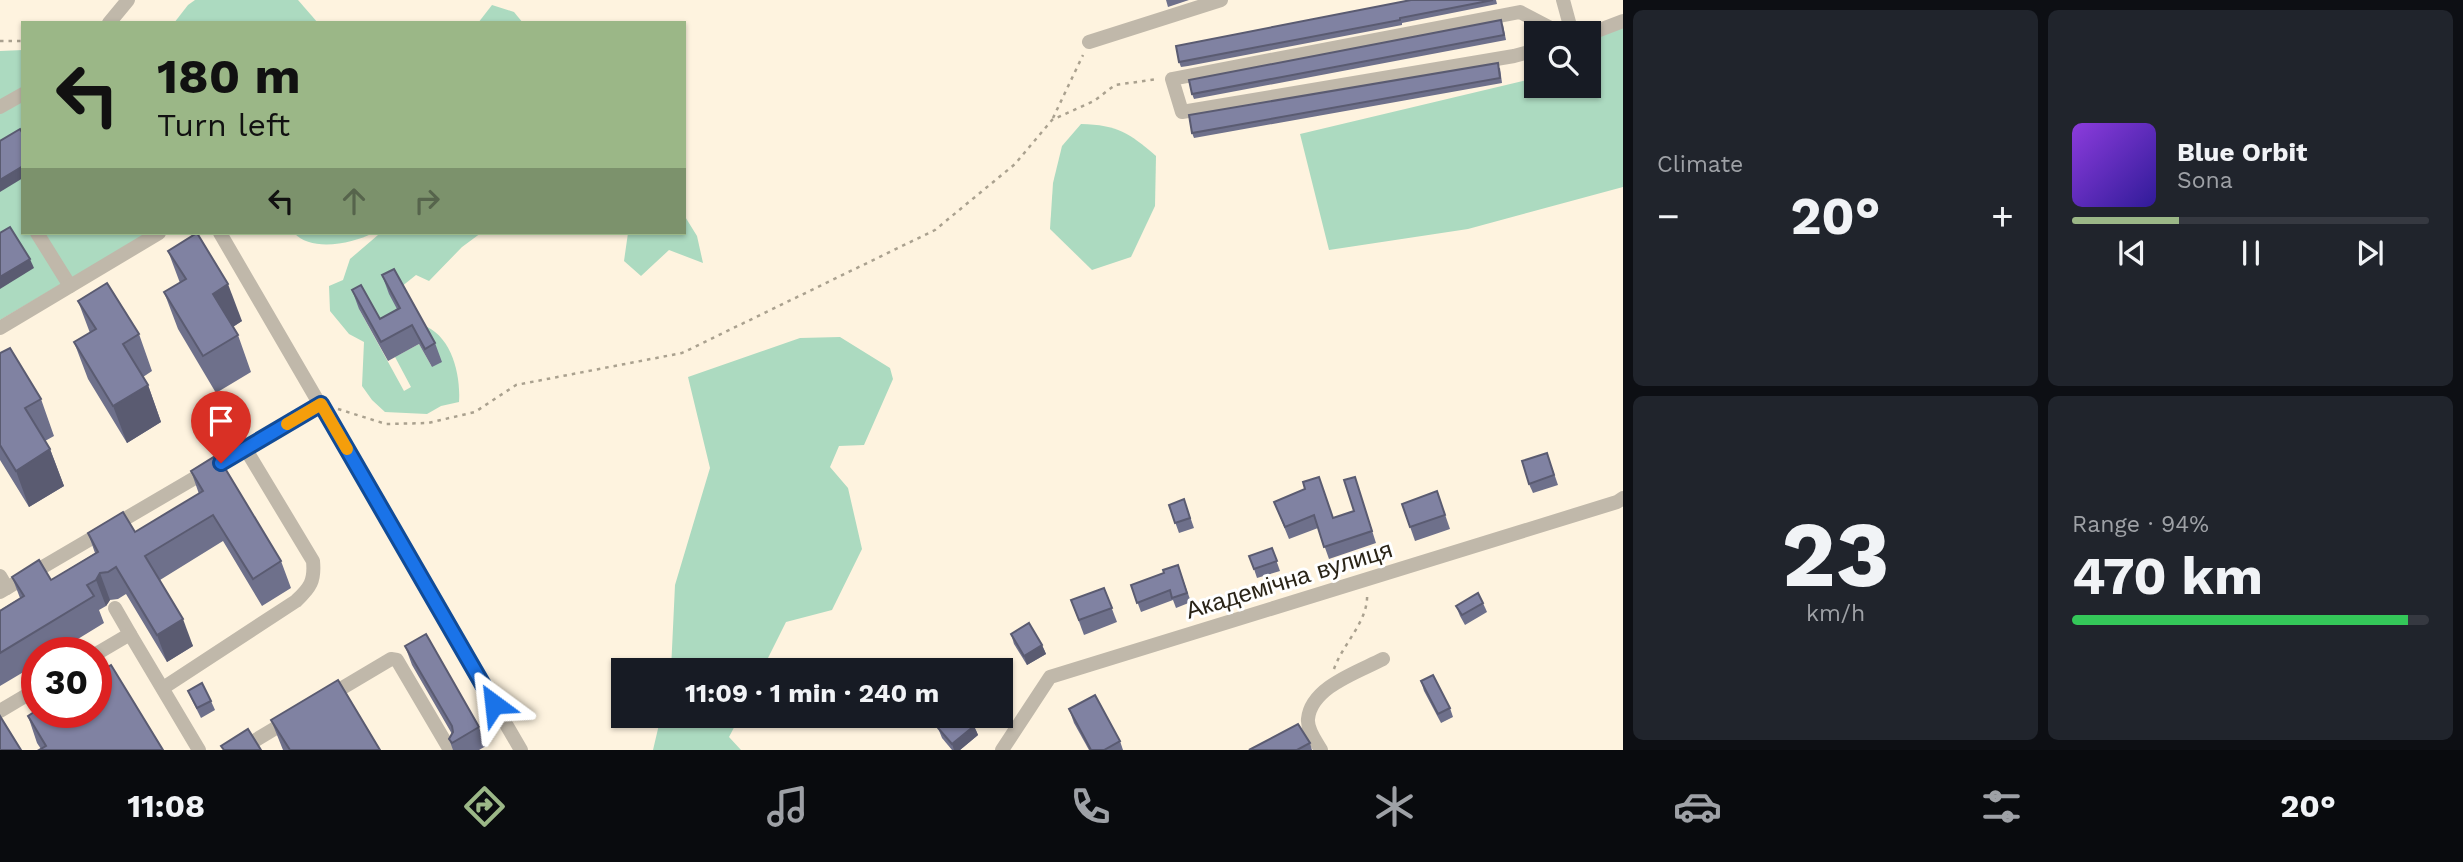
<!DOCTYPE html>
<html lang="en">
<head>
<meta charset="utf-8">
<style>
  body { margin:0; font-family:"Work Sans",sans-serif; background:#20242c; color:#f1f3f6; height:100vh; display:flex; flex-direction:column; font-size:26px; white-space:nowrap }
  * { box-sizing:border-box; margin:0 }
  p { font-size:23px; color:#9ea1a6 }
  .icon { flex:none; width:38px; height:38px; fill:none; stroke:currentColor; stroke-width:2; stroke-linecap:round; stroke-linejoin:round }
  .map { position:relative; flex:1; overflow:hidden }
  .drawer { display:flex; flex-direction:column; gap:10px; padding:10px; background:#0d0f14; width:840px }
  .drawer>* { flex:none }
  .guide { position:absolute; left:21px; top:21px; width:665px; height:214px; border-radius:0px; box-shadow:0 2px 5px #0004; background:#9bb787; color:#111; overflow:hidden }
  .buttons { position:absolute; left:1524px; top:21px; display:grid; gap:14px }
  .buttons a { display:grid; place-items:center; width:77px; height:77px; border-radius:0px; background:#171b24; box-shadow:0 2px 5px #0004; font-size:35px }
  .speed { position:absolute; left:21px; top:637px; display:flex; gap:14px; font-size:35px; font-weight:700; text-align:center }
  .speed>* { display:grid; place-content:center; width:91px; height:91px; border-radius:50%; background:#171b24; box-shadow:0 2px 5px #0004; line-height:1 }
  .speed .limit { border:10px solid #d22; background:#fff; color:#111 }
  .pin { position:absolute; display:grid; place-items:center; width:60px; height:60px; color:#fff; margin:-72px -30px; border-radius:50% 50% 50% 0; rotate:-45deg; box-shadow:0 0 7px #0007 }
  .pin .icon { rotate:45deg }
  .me { position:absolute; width:77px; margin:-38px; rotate:330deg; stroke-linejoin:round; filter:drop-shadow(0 0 5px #0008) }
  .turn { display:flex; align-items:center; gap:24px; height:147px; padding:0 21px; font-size:32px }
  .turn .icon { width:91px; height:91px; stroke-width:2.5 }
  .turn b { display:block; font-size:49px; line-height:60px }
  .lanes { display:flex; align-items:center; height:66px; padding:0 21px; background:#0003; justify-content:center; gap:35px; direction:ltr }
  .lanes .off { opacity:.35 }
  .big { font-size:52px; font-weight:700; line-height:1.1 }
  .drawer .tile { flex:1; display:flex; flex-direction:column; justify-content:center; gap:10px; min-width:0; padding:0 24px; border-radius:10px; background:#20242c }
  .drawer .dial { align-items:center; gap:0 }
  .dial b { font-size:91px; line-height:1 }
  .song { display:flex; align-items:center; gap:21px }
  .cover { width:84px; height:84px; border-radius:10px; background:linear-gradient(135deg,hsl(270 70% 55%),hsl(250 70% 35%)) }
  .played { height:7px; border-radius:4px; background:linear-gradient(90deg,#9bb787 30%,#363941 30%) }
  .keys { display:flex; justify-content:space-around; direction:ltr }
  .heat { display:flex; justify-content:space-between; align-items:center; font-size:38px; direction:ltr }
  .charge { height:10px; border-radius:5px; background:linear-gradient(90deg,#34c759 94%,#363941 0) }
  .drawer .tiles { flex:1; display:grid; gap:10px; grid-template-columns:repeat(2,1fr) }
  .trip { position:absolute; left:611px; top:658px; width:402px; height:70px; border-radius:0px; background:#171b24; box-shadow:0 2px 5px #0004; font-weight:700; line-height:70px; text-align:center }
  .dock { display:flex; height:112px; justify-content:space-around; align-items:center; background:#090b0e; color:#9ea1a6 }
  .dock .icon { width:49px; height:49px }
  .dock .active { color:#9bb787 }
  .dock b { font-size:32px; color:#f1f3f6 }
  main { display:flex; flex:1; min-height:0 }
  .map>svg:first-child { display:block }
</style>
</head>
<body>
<main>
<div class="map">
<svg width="1623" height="750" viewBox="0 0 1623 750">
  <rect width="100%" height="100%" fill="#fef3df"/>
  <g fill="#acdac0">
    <path d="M195,0H298L318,23H174L188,5Z"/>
    <path d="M492,5L514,12L523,23H478Z"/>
    <path d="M1623,21V187L1468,229L1329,250L1300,134L1536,78V86H1589V34Z"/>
    <path d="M23,50V94L0,107V51Z"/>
    <path d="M23,99V233H148L0,320V112Z"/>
    <path d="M1081,124C1118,125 1129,133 1156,156L1155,206L1131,257L1092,270L1050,229L1053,183L1062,146Z"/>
    <path d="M684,215L697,236L703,263L669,250L641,276L624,261L628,233H684Z"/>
    <path d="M294,233H373C352,244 311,252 294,233Z"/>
    <path d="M391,233H481L462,247L429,281L416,275L401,287L407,327L387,338L359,309L404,391L411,387L395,357L419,344L432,367L422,325C451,334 461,374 459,402L441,406L427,414L385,412L372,400L362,386L364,342L349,334L330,311L329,286L343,280L350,259L378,235Z"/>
    <path d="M840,337L890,368L893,379L864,445L839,446L830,467L848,488L862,549L832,610L786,622L762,670H671L675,585L710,468L688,377L800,338Z"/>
    <path d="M661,716H740L729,737L741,750H653Z"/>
  </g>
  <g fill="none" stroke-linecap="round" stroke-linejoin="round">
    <g stroke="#aaa18f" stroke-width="2.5" stroke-dasharray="3.5 5" stroke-linecap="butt">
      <path d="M0,41H23"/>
      <path d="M1053,118L1083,55"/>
      <path d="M338,409L386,424L428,423L475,412L516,385L682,353L935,230L1015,164L1052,120L1094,101L1115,85L1158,79"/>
      <path d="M1334,669C1343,643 1369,621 1367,593"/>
    </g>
    <g stroke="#c0b8aa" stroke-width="14">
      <path d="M1563,0L1572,33"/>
      <path d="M109,23L128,0"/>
      <path d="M1589,34L1623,21"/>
      <path d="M1089,42L1221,0"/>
      <path d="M1536,50L1514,56L1182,112L1172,79L1520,12L1560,33"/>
      <path d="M0,107L23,94"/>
      <path d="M37,233L70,286"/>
      <path d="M220,233L521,750"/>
      <path d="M0,328L159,233"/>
      <path d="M0,576L7,588"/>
      <path d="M0,592L321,404"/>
      <path d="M115,608L130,634"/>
      <path d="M96,654L130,634L199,750"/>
      <path d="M163,688L296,601C310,588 315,581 313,561L245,448"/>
      <path d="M327,697L391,659L397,660L450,750"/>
      <path d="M0,711L37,689"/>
      <path d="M239,750L289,720"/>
      <path d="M1002,750L1050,677L1617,502L1623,498"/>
      <path d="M1321,750C1316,741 1307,730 1308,719C1311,687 1358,672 1383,659"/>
    </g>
  </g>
  <g fill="#6e708b">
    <path d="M1166,0H1189L1168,7Z"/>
    <path d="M1411,0H1496L1497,4L1402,23V25L1188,66L1181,67L1179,62Z"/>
    <path d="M1503,25L1506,40L1194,99L1192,94Z"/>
    <path d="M1500,68L1502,83L1194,138L1192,133Z"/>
    <path d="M168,251L242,321L233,327L238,335L251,372L216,393L178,329L164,292L180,283Z"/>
    <path d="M382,275L435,343L442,362L432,367L419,344L388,361L359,309L352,290L380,319L397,309L389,294Z"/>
    <path d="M78,301L139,334L152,371L143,377L148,385L161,422L127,443L88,379L74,342L90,333Z"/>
    <path d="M0,353L41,399L54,436L45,441L50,449L64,486L29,507L0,460Z"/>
    <path d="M1547,453L1558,485L1533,493L1529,484Z"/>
    <path d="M191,471L281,561L291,588L262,606L223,541L160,580L193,646L167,662L126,594L118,599L110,600L106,606L99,610L104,623L55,653H37V664L0,686V610L20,598L12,577L51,580L95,553L88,533L135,532L199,494Z"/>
    <path d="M1355,477L1376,543L1329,559L1318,528L1289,539L1274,502L1333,518L1354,511Z"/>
    <path d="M1437,491L1450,529L1415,541L1402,504Z"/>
    <path d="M1184,499L1194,528L1179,533L1169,505Z"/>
    <path d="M1272,548L1280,571L1257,578L1254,569Z"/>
    <path d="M1178,565L1191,602L1176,608L1173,600L1141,612L1131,585L1164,573Z"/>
    <path d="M1104,588L1117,622L1084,635L1071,600Z"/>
    <path d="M1483,603L1487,612L1465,625L1460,616L1456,606Z"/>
    <path d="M1011,634L1042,645L1046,654L1027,665L1014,644Z"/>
    <path d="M405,646L479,727L486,746L479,750H453L449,739L452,734L412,665Z"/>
    <path d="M1421,681L1450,708L1453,717L1441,723L1424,691Z"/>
    <path d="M188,691L211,701L215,710L201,718L192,700Z"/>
    <path d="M1069,709L1120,741L1123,750H1089L1074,723Z"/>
    <path d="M28,716L163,750L41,749L37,743Z"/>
    <path d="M271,720L380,750H283Z"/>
    <path d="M974,726L978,735L960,750H952L942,738L938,728Z"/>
    <path d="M1310,743L1312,750H1249Z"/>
  </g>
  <g fill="#5a5b71">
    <path d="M23,166V178L0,192V180Z"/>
    <path d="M30,259L34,268L0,289V277Z"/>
    <path d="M228,284L242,321L226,331L213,294Z"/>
    <path d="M148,385L161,422L127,443L113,406Z"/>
    <path d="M50,449L64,486L29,507L16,471Z"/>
    <path d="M100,573L110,600L106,606L96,580Z"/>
    <path d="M183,619L193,646L167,662L157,635Z"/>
    <path d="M1042,645L1046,654L1027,665L1024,656Z"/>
    <path d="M974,726L978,735L960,750H954L952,744Z"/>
  </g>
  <g fill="#8082a2" stroke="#5a5b71" stroke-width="2">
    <path d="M1411,0H1493L1400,18V20L1179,62L1176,46Z"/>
    <path d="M1501,20L1504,35L1192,94L1189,80Z"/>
    <path d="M1498,63L1500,78L1192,133L1189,115Z"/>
    <path d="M20,129L23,134V166L0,180V141Z"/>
    <path d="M10,227L30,259L0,277V233Z"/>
    <path d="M197,233L228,284L213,294L238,335L203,356L164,292L186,279L168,251Z"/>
    <path d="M394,269L435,343L425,349L412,325L381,342L352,290L361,285L380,319L400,308L382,275Z"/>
    <path d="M107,283L139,334L123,344L148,385L113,406L74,342L96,329L78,301Z"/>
    <path d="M10,348L41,399L25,408L50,449L16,471L0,445V353Z"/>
    <path d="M1547,453L1554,475L1529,484L1522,461Z"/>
    <path d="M217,455L281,561L253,579L213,515L145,556L183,619L157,635L116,567L108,572L100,573L96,580L87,585L94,596L0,653V611L24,596L12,577L39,560L51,580L98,552L88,533L123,512L135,532L203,491L191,471Z"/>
    <path d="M1319,477L1333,518L1354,511L1344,480L1355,477L1372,531L1324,547L1314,515L1285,527L1274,502L1305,489L1303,482Z"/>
    <path d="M1437,491L1445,515L1410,527L1402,504Z"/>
    <path d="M1184,499L1190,518L1175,523L1169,505Z"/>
    <path d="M1272,548L1277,561L1254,569L1249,556Z"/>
    <path d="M1178,565L1187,593L1172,598L1170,590L1137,603L1131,585L1164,573L1163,570Z"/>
    <path d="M1104,588L1112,608L1079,620L1071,600Z"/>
    <path d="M1478,593L1483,603L1462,615L1456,606Z"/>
    <path d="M1029,623L1042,645L1024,656L1011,634Z"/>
    <path d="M426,634L479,727L452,743L449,739L453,732L452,726L405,646Z"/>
    <path d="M111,665L163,750H39L46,746L28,716L37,710V712H96V674Z"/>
    <path d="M1433,675L1450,708L1438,714L1421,681Z"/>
    <path d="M338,680L380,750H290L271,720Z"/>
    <path d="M202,683L211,701L197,708L188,691Z"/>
    <path d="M1095,695L1120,741L1104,750H1091L1069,709Z"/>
    <path d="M0,716L21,750H0Z"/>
    <path d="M953,716H966L974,726L952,744L938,728Z"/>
    <path d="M1298,724L1310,743L1297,750H1249Z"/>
    <path d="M248,729L261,750H224L221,746Z"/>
  </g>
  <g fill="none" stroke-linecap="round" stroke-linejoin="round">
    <defs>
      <path id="route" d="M221,463L321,404L494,704"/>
    </defs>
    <use href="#route" stroke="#114b97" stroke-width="18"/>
    <use href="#route" stroke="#1a73e8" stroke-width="12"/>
    <path stroke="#f59e0b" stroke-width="12" d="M287,424L321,404L347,449"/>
  </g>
  <g text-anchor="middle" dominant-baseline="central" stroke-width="6" stroke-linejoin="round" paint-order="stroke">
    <g font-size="24" fill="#2a2417" stroke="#fff">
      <text transform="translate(1289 580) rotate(-17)">Академічна вулиця</text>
    </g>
  </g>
</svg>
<div class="buttons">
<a><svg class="icon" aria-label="search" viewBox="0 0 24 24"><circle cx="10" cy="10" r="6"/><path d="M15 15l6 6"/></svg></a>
</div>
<div class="speed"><div class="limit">30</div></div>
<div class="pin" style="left:221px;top:463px;background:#d93025"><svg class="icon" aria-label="arrive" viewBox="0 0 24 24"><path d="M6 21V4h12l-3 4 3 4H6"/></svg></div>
<svg class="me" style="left:494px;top:704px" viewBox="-20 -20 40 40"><path d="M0-17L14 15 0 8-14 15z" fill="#1a73e8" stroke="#fff" stroke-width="4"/></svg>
<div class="trip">11:09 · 1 min · 240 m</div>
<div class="guide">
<div class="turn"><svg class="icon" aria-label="left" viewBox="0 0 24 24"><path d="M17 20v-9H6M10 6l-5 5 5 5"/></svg><div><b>180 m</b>Turn left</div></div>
<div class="lanes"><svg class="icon" aria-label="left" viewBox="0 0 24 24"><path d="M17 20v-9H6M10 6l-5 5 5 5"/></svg><svg class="icon off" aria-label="ahead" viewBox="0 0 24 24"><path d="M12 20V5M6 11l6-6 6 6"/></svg><svg class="icon off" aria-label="right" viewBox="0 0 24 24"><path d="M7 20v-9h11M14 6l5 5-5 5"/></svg></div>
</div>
</div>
<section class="drawer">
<div class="tiles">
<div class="tile"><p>Climate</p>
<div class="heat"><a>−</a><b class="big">20°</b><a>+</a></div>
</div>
<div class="tile">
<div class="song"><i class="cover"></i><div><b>Blue Orbit</b><p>Sona</p></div></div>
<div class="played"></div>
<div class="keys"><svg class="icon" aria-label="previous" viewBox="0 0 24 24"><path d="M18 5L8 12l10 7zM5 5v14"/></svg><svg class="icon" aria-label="pause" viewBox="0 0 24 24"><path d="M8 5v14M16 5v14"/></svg><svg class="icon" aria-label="next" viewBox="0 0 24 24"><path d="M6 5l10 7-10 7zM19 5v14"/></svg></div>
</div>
<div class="tile dial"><b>23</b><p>km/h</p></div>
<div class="tile"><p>Range · 94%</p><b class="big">470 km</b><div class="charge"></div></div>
</div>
</section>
</main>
<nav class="dock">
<b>11:08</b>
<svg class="icon active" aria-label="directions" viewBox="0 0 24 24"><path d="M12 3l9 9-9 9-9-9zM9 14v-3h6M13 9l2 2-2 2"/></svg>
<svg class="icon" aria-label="music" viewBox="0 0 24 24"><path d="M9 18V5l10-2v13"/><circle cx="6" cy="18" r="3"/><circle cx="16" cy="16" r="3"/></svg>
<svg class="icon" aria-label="phone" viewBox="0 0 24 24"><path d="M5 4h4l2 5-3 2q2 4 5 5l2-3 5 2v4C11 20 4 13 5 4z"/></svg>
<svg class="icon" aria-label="climate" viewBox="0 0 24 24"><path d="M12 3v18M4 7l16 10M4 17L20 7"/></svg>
<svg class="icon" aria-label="car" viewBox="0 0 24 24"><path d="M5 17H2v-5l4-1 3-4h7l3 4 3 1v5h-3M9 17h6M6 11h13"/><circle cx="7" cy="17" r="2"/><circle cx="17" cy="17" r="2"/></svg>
<svg class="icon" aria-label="filters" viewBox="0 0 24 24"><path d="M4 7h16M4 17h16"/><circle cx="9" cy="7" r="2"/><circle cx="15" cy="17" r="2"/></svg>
<b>20°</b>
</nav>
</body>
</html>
